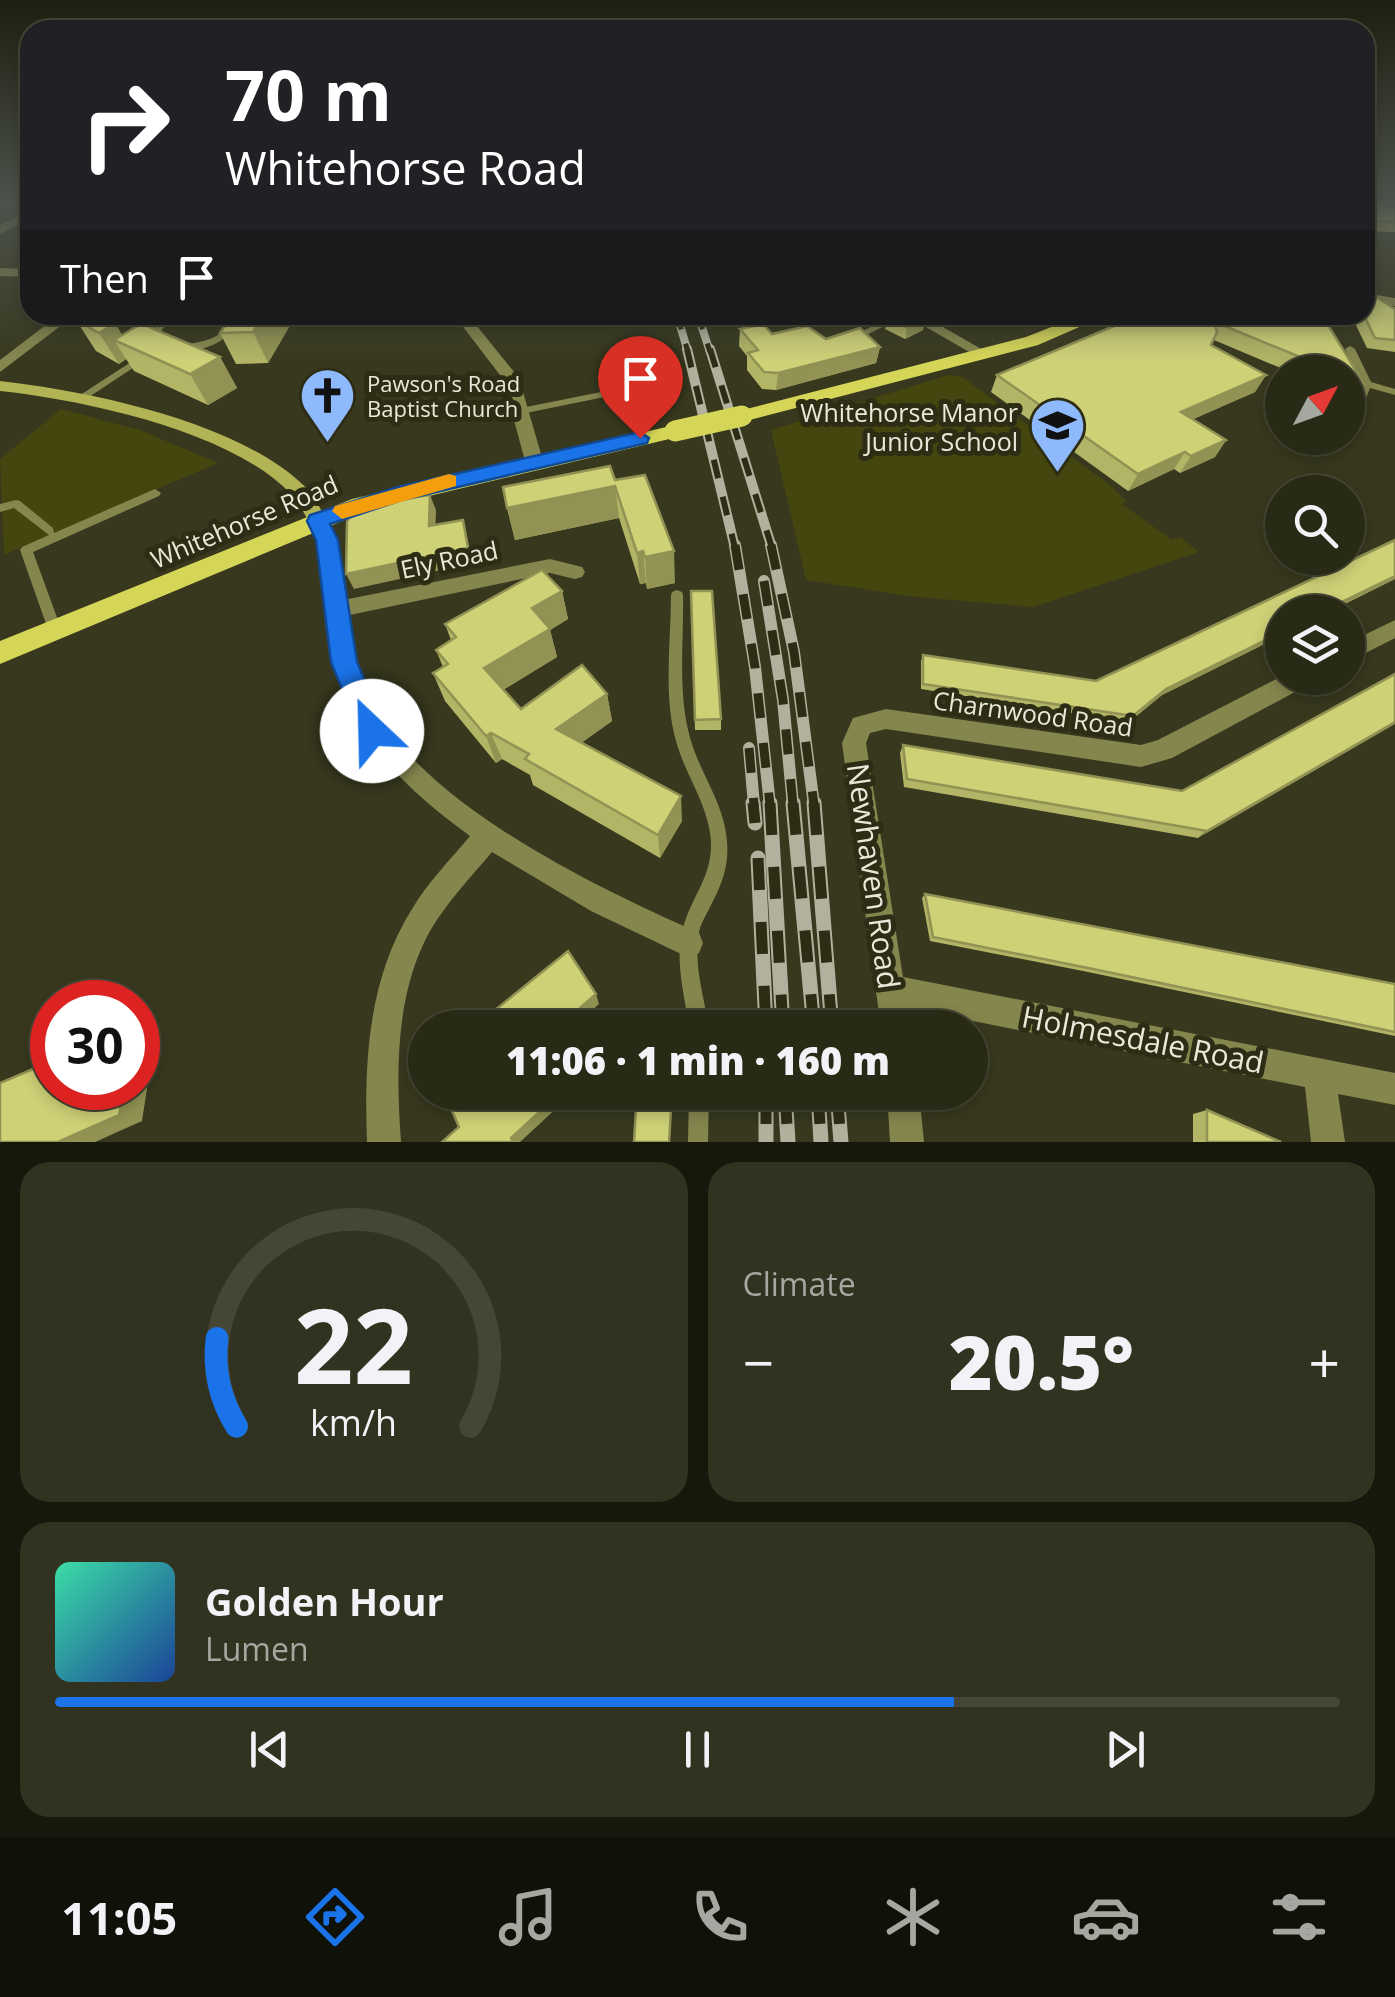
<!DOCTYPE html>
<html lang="en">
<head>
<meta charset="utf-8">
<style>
  body { margin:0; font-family:"Open Sans",sans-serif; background:#31321f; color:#f1f3f6; height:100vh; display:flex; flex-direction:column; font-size:38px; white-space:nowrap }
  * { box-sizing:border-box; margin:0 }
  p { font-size:32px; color:#a5a7a1 }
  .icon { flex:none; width:55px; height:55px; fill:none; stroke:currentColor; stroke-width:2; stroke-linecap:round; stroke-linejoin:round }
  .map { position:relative; height:1142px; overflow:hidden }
  .drawer { display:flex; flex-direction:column; gap:20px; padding:20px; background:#17170c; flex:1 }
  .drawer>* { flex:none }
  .banner { position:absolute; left:20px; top:20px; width:1355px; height:305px; border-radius:30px; box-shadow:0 5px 15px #0003,0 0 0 2px #454635; background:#202124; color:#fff; overflow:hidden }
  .needle { width:65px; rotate:49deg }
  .controls { position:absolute; left:1265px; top:355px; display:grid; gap:20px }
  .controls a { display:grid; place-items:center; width:100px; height:100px; border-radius:50%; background:#292a16; box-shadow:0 5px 15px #0003,0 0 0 2px #454635; font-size:50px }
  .speed { position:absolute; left:30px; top:980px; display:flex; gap:20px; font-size:50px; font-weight:700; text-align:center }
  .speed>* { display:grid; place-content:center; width:130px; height:130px; border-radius:50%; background:#292a16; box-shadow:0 5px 15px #0003,0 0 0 2px #454635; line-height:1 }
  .speed .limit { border:15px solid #d22; background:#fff; color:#111 }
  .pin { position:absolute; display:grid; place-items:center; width:85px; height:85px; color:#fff; margin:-102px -42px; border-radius:50% 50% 50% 0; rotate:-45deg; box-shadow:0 0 10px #0007 }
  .pin .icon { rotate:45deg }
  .me { position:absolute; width:110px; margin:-55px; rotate:336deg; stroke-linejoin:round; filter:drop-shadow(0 0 8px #0008) }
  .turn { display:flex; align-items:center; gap:35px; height:210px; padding:0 40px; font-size:45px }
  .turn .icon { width:130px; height:130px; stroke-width:2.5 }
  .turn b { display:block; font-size:70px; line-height:85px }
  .then { display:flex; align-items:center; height:95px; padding:0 40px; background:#0003; gap:20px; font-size:38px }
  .big { font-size:75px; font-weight:800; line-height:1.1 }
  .drawer .card { flex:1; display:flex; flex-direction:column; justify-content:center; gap:15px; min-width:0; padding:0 35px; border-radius:30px; background:#31321f }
  .drawer .dial { align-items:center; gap:0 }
  .dial svg { height:260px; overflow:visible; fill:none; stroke:#454635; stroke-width:7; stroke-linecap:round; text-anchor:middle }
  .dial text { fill:#f1f3f6; stroke:none }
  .song { display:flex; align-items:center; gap:30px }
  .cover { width:120px; height:120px; border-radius:15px; background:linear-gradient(135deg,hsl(160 70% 55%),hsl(220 70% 35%)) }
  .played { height:10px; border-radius:5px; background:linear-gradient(90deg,#1a73e8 70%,#454635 70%) }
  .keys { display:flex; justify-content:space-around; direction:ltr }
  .heat { display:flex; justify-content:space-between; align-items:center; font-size:55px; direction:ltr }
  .drawer .tiles { flex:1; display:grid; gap:20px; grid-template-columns:1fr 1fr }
  .card:last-child { grid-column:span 2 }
  .trip { position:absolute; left:408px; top:1010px; width:580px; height:100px; border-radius:50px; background:#292a16; box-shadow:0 5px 15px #0003,0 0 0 2px #454635; font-weight:800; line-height:100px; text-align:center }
  .dock { display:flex; height:160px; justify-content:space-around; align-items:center; background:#101109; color:#a5a7a1 }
  .dock .icon { width:70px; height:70px }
  .dock .current { color:#1a73e8 }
  .dock b { font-size:45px; color:#f1f3f6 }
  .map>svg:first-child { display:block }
</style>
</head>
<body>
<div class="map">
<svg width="1395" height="1142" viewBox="0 0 1395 1142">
  <rect width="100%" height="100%" fill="#37381e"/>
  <g fill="#45450f">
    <path d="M948,375L962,377L1109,484L1126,501L1122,504L1172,540L1180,537L1199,552L1033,607L907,596L806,580L771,430Z"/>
    <path d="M61,409L140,430L218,463L4,555L0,459Z"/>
  </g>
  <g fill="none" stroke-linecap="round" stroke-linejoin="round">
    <g fill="#85864e" fill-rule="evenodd">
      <path d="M164,315H172L153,343H147L145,341Z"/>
      <path d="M239,315H248C231,338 204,357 175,347C183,344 191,344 199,342C217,339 228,329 239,315Z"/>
      <path d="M896,315H907L854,341L846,339Z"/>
      <path d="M1350,346L1355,349L1371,382L1395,389V395L1370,388L1353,432L1348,435V420L1362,384L1345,349Z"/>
      <path d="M142,355L145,356V360L86,399H78L77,397Z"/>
      <path d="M626,387L631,390L629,392L521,414L516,411L521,408Z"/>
      <path d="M155,489L161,493L159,496L33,552L62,631L60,635H50L20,550L22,547L49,535L14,508L0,512V504L16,500L20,501L53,528L54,533Z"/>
      <path d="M677,590L682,592L683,595C684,642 677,695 691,741C701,775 725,805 727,842C729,863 723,882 713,901C709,910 703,919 700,928C692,961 704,996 709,1028H689C685,996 674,960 683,928C691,897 712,878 711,842C709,805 685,775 676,741C663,695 671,642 671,595L672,592Z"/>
      <path d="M689,1092H709L708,1142H688Z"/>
    </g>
    <g fill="#85864e" fill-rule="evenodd">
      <path d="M30,210V218L0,234V225Z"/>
      <path d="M0,268L30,269V277L0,276Z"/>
      <path d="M1365,293L1395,298V306L1365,301Z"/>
      <path d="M59,315H75L0,372V360Z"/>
      <path d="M454,315H468L519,378L543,461L540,465L534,467L525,461L503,379Z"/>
      <path d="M905,315H922L990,354L983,358L978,357Z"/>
      <path d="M318,514L325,516L336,541L343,600L550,559L582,567L585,572L582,577L575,579L550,573L345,616C352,653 361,692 383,723C448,816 598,888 699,933L703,943L699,953L689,957L679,953L591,911L492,852C471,877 447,902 430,931C395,994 396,1072 401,1142H367C364,1062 368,979 412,909C428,882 450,860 470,836C388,776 341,724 325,619C320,586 324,551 309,521Z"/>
      <path d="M1395,620V638L1348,662V643Z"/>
      <path d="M1282,676L1311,678L1308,685L1172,758L1141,767L886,729L870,733L866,743L903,977L1395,1073V1105L1338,1094L1345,1142H1311L1305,1087L908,1008L911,1028H881L842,743L853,718L886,709L1141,745L1158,740Z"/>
      <path d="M887,1092H919L924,1142H890Z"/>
    </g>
    <path fill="#b2b355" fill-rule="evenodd" d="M0,381C89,391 234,421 301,483C313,493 320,508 327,521L318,528L311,526C305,515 299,502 290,493C230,431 84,400 0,391Z"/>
    <g fill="#d5d558" fill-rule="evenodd">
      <path d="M1082,315H1107L1038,345L742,422L732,416L735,412L1026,337Z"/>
      <path d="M675,425L682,426V436L366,511L0,664V641L352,499Z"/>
    </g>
    <defs>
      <g id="rail-far3">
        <path d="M677,315L688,352"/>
        <path d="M698,315L710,352"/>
      </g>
      <g id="rail-far2">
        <path d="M687,349L735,548"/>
        <path d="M710,349L772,548"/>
      </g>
      <g id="rail-far1">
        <path d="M735,545L755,667L770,805"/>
        <path d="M771,545L794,652L814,805"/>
        <path d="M764,581L783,700L793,805"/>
        <path d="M749,748L754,805"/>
      </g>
      <g id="rail">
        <path d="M753,803L755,823"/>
        <path d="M770,803L783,1028"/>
        <path d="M793,803L814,1028"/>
        <path d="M814,803L832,1028"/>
        <path d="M758,858L766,1028"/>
        <path d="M766,1092V1142"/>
        <path d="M785,1092L788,1142"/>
        <path d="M818,1092L821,1142"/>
        <path d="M837,1092L841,1142"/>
      </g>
    </defs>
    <use href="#rail-far3" stroke="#b1b19e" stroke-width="8"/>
    <use href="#rail-far2" stroke="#b1b19e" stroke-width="10"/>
    <use href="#rail-far1" stroke="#b1b19e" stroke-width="12"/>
    <use href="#rail" stroke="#b1b19e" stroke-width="15"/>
    <use href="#rail-far3" stroke="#2d2d15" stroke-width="5" stroke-dasharray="15" stroke-linecap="butt"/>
    <use href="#rail-far2" stroke="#2d2d15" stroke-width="6" stroke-dasharray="19" stroke-linecap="butt"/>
    <use href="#rail-far1" stroke="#2d2d15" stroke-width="9" stroke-dasharray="25" stroke-linecap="butt"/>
    <use href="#rail" stroke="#2d2d15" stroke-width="11" stroke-dasharray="32" stroke-linecap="butt"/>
    <path stroke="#d5d558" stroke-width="21" d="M675,431L742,416"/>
  </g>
  <g fill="#b2b466">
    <path d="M1371,201H1390L1387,204L1370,203Z"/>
    <path d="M1365,208H1395V232L1365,231Z"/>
    <path d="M1395,309V352L1367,348L1352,317L1338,315H1365Z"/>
    <path d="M296,315L268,363L236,364L220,333Z"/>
    <path d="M860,315H886L871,321Z"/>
    <path d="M929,315H953L940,321Z"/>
    <path d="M1160,315H1212L1215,322L1233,315H1322L1364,384L1352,400L1348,398V372H1290L1214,340L1211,345L1266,375L1255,392L1193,419L1226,440L1215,457L1180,473L1174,469L1128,491L991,392L997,375L1131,319L1138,323Z"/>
    <path d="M888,317L923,330L905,339L885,329Z"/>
    <path d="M76,320L115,323L122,335L220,357L237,388L208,405L134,371L126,359L119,364L96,351Z"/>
    <path d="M740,329L826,339L880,347L876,363L776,390L762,389L747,370V356L739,346Z"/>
    <path d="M615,480L675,583L647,589L646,583L640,584L619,518L515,540L507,508Z"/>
    <path d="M1395,540V579L1162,695L1129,722L921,689V661L923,655L1096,681Z"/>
    <path d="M562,591L568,619L550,630L557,657L503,690L521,709L607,694L612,721L581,743L682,821L660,858L533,785L530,775L502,759L496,763L445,701L433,673L443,667L436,650L451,640L445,624Z"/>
    <path d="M691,591L721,719V730H695Z"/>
    <path d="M1395,674L1198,838L904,787L900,753L903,745L1182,791Z"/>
    <path d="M925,894L1395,984V1036L1088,972L930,941L922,898Z"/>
    <path d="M1207,1110L1281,1142H1193V1114Z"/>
  </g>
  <g fill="#919253">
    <path d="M264,315H296L268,363L253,332Z"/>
    <path d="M873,315H886L871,321Z"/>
    <path d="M942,315H953L940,321Z"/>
    <path d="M926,319L923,330L905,339L907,328Z"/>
    <path d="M115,323L129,347L114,340L126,359L119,364L99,333Z"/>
    <path d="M880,347L876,363L776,390L778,373Z"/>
    <path d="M220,357L237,388L208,405L190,374Z"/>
    <path d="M1266,375L1255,392L1171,429L1181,412Z"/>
    <path d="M1226,440L1215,457L1180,473L1191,456Z"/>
    <path d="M1185,452L1174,469L1128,491L1138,474Z"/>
    <path d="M615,486L619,518L515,540L507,508Z"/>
    <path d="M430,495L436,510L435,541L429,526Z"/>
    <path d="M463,520L473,563L354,589L346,574Z"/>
    <path d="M643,551L646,583L640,584L637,553Z"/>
    <path d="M674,551L675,583L647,589L645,557Z"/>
    <path d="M1395,576V579L1327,612H1321Z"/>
    <path d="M562,591L568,619L550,630L557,657L494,695L484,668L532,608Z"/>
    <path d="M1282,632V635L1162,695L1129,722L1166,689Z"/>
    <path d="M607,694L612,721L563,756L556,729Z"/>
    <path d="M1395,722V724L1198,838L1207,831Z"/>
    <path d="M491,733L502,759L496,763L486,736Z"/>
    <path d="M681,796L682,821L660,858L658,835Z"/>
    <path d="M596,994L599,1004L572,1028H557Z"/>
    <path d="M138,1029L155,1036L142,1121L95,1142H58L124,1088H138Z"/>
    <path d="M561,1092H574L520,1142H513L511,1138Z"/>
  </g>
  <g fill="#cfd177" stroke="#919253" stroke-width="2.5">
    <path d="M1368,204L1395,208V222L1365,220V208Z"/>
    <path d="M1365,290L1395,309V340L1375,338L1364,315Z"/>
    <path d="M232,315H264L253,332L220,333Z"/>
    <path d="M893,315H920L926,319L907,328L888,317Z"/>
    <path d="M1160,315H1212L1217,332L1211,345L1266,375L1181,412L1226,440L1191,456L1185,452L1138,474L997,375L1131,319L1138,323Z"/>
    <path d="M1233,315H1322L1364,384L1348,377V372H1336L1215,322Z"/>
    <path d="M76,320L115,323L99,333Z"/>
    <path d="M763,324L772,334L807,326L826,339L860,328L880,347L778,373L764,372L748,353L758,350L740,329Z"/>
    <path d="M139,325L147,326L220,357L190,374L114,340Z"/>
    <path d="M610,466L615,480L645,475L674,551L645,557L643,551L637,553L615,486L507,508L503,487Z"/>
    <path d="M430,495L429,526L463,520L468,548L346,574L347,522L356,505Z"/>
    <path d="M1395,540V576L1321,612H1282V632L1166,689L1133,716L923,684V655L1096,681Z"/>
    <path d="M542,570L562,591L532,608L550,629L484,668L521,709L582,665L607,694L556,729L681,796L658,835L525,759L529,754L491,733L486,736L433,673L448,664L436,650L456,637L445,624Z"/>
    <path d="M691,591H712L721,719L695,720Z"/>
    <path d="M1395,674V722L1207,831L907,779L903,745L1182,791Z"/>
    <path d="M925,894L1395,984V1032L1093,969L933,937Z"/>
    <path d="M568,951L596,994L557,1028H473Z"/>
    <path d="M52,1061V1088H124L119,1115L58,1142H0V1083Z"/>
    <path d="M561,1092L511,1138L513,1142H442L459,1127L444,1092Z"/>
    <path d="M637,1092H672L669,1142H634Z"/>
    <path d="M1207,1110L1281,1142H1207Z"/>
  </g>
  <linearGradient id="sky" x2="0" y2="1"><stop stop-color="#1e1f10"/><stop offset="0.56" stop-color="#4d534c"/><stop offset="1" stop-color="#4d534c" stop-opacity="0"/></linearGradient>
  <rect width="1395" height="361" fill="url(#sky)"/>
  <path fill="#1a73e8" stroke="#114b97" stroke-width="2.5" d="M640,432L649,438L647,443L402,500L330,524L338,540L357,662L386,731L382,740L372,743L363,740L331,662L316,540L307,521L310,515L398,487Z"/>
  <path fill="#f59e0b" d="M449,474L456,476V486L342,519L332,511L335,506Z"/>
  <defs>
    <symbol id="church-pin" viewBox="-11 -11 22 30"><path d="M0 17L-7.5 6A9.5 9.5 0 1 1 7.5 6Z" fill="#8eb9fd" stroke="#2d2d15"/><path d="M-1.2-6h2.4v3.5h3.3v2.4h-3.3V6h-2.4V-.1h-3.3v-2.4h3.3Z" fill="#111"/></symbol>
    <symbol id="school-pin" viewBox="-11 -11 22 30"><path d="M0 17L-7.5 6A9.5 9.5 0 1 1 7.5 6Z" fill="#8eb9fd" stroke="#2d2d15"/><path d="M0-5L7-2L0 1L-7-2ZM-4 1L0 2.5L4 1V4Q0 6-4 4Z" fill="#111"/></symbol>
  </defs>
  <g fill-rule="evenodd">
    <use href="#church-pin" x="296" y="364" width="63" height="86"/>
    <use href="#school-pin" x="1026" y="394" width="63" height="86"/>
  </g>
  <g text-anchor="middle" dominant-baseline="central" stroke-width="10" stroke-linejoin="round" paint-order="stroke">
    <g font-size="22" fill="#e9e9da" stroke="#2d2d15" text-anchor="start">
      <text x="367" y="383">Pawson's Road<tspan x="367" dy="25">Baptist Church</tspan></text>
    </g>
    <g font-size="25" fill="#e9e9da" stroke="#2d2d15" text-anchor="end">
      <text x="1018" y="412">Whitehorse Manor<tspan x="1018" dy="29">Junior School</tspan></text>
    </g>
    <g font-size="25" fill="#e9e9da" stroke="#2d2d15">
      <text transform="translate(244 521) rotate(-23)">Whitehorse Road</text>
      <text transform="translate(449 559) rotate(-12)">Ely Road</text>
      <text transform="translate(1033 713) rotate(8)">Charnwood Road</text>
    </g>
    <g font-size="30" fill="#e9e9da" stroke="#2d2d15">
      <text transform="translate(874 876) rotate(82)">Newhaven Road</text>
      <text transform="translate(1143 1039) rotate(11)">Holmesdale Road</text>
    </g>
  </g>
</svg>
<div class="controls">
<a><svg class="needle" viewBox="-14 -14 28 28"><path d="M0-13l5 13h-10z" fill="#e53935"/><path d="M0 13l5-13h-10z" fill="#a5a7a1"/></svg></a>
<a><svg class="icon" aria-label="search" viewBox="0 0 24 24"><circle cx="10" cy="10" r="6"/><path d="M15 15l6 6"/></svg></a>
<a><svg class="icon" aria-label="layers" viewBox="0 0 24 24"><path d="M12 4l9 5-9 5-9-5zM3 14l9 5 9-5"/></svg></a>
</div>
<div class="speed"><div class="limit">30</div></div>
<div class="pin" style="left:640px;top:438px;background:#d93025"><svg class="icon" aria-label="arrive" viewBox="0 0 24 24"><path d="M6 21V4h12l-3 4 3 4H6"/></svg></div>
<svg class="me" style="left:372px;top:731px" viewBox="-20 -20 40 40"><circle r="19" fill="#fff"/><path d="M0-13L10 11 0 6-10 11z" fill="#1a73e8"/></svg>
<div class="trip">11:06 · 1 min · 160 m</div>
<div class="banner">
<div class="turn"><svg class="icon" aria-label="right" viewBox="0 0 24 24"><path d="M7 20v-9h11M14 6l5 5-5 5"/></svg><div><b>70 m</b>Whitehorse Road</div></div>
<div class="then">Then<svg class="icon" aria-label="arrive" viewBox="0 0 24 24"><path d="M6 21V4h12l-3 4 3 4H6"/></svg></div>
</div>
</div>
<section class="drawer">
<div class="tiles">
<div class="card dial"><svg viewBox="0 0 100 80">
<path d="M14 69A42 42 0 1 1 86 69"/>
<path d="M14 69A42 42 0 0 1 8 42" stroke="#1a73e8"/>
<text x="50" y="56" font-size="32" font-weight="700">22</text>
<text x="50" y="72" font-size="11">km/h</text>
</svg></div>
<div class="card"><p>Climate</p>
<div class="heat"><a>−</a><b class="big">20.5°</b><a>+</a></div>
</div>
<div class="card">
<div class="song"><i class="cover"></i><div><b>Golden Hour</b><p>Lumen</p></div></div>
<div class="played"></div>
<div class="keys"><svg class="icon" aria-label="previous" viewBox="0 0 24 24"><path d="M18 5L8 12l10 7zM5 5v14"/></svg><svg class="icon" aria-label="pause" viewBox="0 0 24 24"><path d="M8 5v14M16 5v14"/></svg><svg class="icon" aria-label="next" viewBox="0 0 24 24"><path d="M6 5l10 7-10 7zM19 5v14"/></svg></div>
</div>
</div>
</section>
<nav class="dock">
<b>11:05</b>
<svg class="icon current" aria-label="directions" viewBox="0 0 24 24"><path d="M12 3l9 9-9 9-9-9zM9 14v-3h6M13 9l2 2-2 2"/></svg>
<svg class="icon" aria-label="music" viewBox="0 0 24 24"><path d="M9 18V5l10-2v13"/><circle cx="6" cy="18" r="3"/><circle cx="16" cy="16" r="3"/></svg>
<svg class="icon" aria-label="phone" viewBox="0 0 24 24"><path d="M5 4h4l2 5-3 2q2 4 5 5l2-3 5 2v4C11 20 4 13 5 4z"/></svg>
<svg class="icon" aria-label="climate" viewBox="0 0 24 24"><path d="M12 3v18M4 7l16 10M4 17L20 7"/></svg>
<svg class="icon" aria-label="car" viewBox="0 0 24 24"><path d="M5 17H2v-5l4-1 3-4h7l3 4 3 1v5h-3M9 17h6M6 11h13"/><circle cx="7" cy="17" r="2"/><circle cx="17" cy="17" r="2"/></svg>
<svg class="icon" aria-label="filters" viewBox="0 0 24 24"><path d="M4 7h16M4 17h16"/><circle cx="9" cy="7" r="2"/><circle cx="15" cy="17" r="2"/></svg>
</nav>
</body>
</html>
